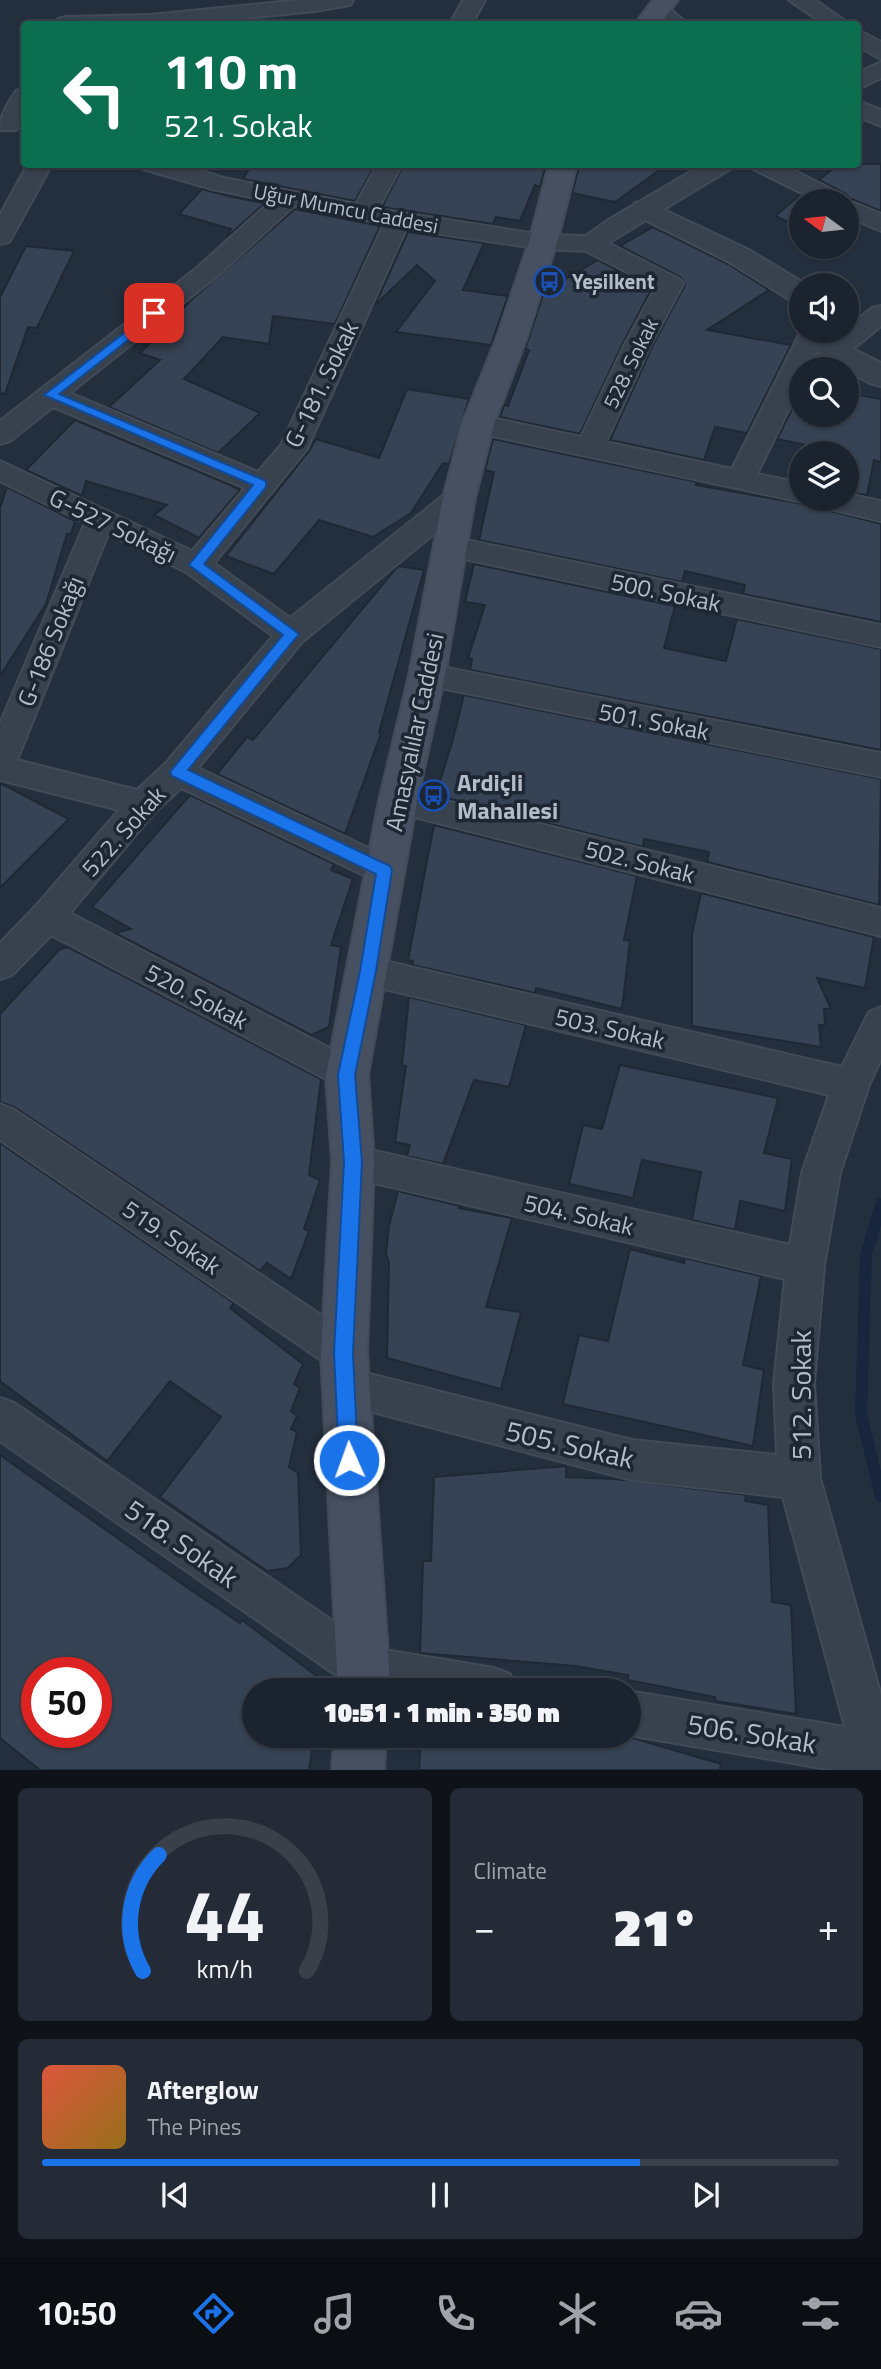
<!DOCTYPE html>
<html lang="en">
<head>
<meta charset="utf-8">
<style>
  body { margin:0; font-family:"Titillium Web",sans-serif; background:#242b36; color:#f1f3f6; height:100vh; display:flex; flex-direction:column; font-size:26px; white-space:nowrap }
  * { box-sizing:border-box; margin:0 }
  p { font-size:23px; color:#a0a4aa }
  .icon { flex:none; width:38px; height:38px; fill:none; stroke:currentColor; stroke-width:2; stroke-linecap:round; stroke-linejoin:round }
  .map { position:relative; height:1770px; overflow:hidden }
  .panel { display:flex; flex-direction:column; gap:18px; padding:18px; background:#0f1319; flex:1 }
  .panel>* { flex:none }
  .hud { position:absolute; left:21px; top:21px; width:840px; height:147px; border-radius:7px; box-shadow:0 2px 5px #0004,0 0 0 2px #39404a; background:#0b6e4f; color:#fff; overflow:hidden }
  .needle { width:46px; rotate:285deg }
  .buttons { position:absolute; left:789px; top:189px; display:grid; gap:14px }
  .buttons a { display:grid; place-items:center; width:70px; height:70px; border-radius:50%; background:#1b232e; box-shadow:0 2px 5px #0004,0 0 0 2px #39404a; font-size:35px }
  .speed { position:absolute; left:21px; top:1657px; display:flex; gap:14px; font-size:35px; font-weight:700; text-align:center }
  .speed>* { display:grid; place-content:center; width:91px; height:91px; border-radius:50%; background:#1b232e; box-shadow:0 2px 5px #0004,0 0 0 2px #39404a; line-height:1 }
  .speed .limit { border:10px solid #d22; background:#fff; color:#111 }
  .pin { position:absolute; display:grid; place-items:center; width:60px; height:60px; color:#fff; margin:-30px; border-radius:14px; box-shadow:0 4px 10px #0006 }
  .me { position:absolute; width:77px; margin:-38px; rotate:358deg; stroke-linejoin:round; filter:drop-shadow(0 0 5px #0008) }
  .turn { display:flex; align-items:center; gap:24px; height:147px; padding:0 28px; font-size:32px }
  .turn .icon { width:91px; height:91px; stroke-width:2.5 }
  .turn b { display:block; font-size:49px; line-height:60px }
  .big { font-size:52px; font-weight:800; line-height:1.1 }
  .panel .widget { flex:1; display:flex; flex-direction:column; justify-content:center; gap:10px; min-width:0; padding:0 24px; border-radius:10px; background:#242b36 }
  .panel .dial { align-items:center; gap:0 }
  .dial svg { height:182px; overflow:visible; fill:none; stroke:#39404a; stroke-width:7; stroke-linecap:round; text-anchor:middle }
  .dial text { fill:#f1f3f6; stroke:none }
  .song { display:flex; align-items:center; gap:21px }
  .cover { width:84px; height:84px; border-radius:10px; background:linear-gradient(135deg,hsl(10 70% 55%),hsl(40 70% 35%)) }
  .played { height:7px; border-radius:4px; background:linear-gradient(90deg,#1a73e8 75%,#39404a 75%) }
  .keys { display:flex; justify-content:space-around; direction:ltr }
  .heat { display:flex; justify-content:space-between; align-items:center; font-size:38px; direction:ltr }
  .panel .tiles { flex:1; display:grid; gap:18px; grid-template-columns:1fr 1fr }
  .widget:last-child { grid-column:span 2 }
  .trip { position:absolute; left:242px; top:1678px; width:399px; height:70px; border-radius:35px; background:#1b232e; box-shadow:0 2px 5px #0004,0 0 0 2px #39404a; font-weight:800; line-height:70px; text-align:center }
  .dock { display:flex; height:112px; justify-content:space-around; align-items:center; background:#0b0e12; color:#a0a4aa }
  .dock .icon { width:49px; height:49px }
  .dock .active { color:#1a73e8 }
  .dock b { font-size:32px; color:#f1f3f6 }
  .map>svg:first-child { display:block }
</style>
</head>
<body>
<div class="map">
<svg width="881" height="1771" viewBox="0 0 881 1771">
  <rect width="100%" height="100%" fill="#242f3e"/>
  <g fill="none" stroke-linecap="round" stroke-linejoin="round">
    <path stroke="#17263c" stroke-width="12" d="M881,1204L866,1255L861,1415L881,1496"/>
  </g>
  <g fill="#364354" stroke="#1f2835" stroke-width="2" fill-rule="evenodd">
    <path d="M252,164H363L374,167L355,201L243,179Z"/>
    <path d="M404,164H546L540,187L535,185L520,221L496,217L493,224L382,207Z"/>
    <path d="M580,164H668L615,202L572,193Z"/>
    <path d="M839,164H881V211L849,198L846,194L819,180Z"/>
    <path d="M202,189L232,197L265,203L227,237L231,229L179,214Z"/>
    <path d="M800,195L813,201H802V228L775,216Z"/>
    <path d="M295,209L380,226L335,324L273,316L269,344L223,337L184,379L260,413L218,453L109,407L160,360L140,353L190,301Z"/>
    <path d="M653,227L728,264L769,290L707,330L791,345L747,433L715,427L704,460L610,440L652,347L685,285L680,277L620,246Z"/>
    <path d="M408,232L484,243L463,290L508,296L491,345L396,332L435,281L417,265L375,305Z"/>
    <path d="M26,246L74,251L37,328L28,327L5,394L0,393V297Z"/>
    <path d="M598,260L652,288L622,345L580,434L500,417L504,405L508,406L529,350L525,349L544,292Z"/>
    <path d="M847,380L857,382L853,394L881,399V462L874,460L867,495L847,492V453L777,439L802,389V415H847Z"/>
    <path d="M407,389L469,399L449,464L443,463L411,513L373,537L319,520L274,574L226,556L309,451L316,439L379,458Z"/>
    <path d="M75,420L228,484L240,490L199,538L154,515L167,505L86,481L82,496L26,470Z"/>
    <path d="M493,439L697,482L696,485L803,504L881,524V622L743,594L745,585L685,571L682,582L479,540L494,472L485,470Z"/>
    <path d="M7,487L75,521L71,534H67L46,604L0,676V508Z"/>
    <path d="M474,564L675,606L664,648L726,661L737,619L881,649V750L470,670L472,659L468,658L485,605L465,602Z"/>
    <path d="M398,566L424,570L379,732L381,733L345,834L217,774L247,737L253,740Z"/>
    <path d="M464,695L881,779L879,905L707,862L709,852L644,839L643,847L439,796L436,794L452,743Z"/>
    <path d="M0,783L69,819L0,888Z"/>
    <path d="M190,795L334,864L331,870L353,879L331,945L341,947L329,1027L311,1035L115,933L131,929L92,907Z"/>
    <path d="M434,825L637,876L624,940L630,941L622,1009L536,988L535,993L412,965L413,961L408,960Z"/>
    <path d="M701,893L874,937L865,988L817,978L831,1009H824L825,1025H819L821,1047L692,1026V934Z"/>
    <path d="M68,947L321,1079L309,1175L320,1180L304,1229L309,1231L291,1279L267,1263L260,1271L14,1107L0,1102V1014L60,949Z"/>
    <path d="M409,997L526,1025L509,1087L474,1080L443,1164L407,1156L410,1145L395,1142L406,1066L402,1065Z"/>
    <path d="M620,1065L778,1098L764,1153L792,1159L785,1211L740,1201L735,1230L692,1220L701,1172L642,1160L633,1198L569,1184L583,1125L602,1129Z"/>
    <path d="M0,1143L234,1303L230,1308L303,1364L294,1384L300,1388L291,1411L297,1416L291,1429L297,1432L289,1467L298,1473L301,1555L288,1568L267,1571L160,1497L221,1417L170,1381L107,1461L0,1381Z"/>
    <path d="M398,1191L460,1206L459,1208L512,1218L486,1307L521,1312L501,1389L387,1358L389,1262L386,1254L389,1226Z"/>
    <path d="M630,1249L684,1263L685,1258L761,1276L743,1365L764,1370L753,1446L563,1404L579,1335L608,1341Z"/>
    <path d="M0,1455L188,1588L240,1623L242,1620L322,1680L321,1690H254V1736H314L309,1770H40L0,1738ZM37,1673H96V1732H37Z"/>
    <path d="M566,1466V1477L616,1479L746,1495L745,1501L768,1505L772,1602L791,1605L796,1714L715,1701V1697L628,1680V1675L575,1666L420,1653L423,1561H431L434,1477Z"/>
    <path d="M421,1736H626L721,1764L720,1770H419Z"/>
  </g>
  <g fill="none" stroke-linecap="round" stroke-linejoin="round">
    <defs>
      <g id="minor">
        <path d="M301,0H353L350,5L315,11L189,24H55L58,19L66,17L150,15Z"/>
        <path d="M463,0H485L472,24H450Z"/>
        <path d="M789,0H815L849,24H824Z"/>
        <path d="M657,4L665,5L688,24H663L646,10L649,5Z"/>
        <path d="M858,30L881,42V59L858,46Z"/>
        <path d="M881,62V78L858,89V73Z"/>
        <path d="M24,89C25,104 25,117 16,130H0C0,115 8,103 16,91Z"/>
        <path d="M858,101L881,110V126L858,117Z"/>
        <path d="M28,164H52L12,237L9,242L0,244V215Z"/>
        <path d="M139,164H179L224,178L356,204L378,164H402L378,209L543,235L586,236L610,219L704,164H734L730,169L608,243L679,279L683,284L650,346L606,442L732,469L802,329L826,331L808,369H802V382L757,474L802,483V499L812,500L802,502L478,433L468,430L464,424L468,418L478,415L581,437L624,346L656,287L586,251L543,249L406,229L307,449L214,563L290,618L449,491L459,489L469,491L473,498L469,505L302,642L198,768L396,861L401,870L396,879L384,883L372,879L181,788L154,813L70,913L360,1064L365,1075L360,1086L347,1090L51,935L12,975L0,979V943L35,907L119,810L0,780V724L85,523L0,481V461L192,551L245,488L53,407L10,441L0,444V421L198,267L271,201L212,189L143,169ZM294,206L384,224L281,445L258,472L70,393L216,277ZM108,534L186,572L273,636L166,763L137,790L17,760Z"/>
        <path d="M749,164H781L845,196L847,200L881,214V231L847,216V201H818L753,169Z"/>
        <path d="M881,306V326C864,339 845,361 823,356L819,350C825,341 837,331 847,331V327L872,308Z"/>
        <path d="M847,494L881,501V521L817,506L813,499H847Z"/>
        <path d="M451,537L881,625V647L441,554L437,547L441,540Z"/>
        <path d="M427,664L881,753V777L416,683L412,675L416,667Z"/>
        <path d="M398,789L881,908V936L387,810L382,801L387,792Z"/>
        <path d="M368,957L842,1067L869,1012L881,1007V1059L869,1085L840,1173L824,1266L814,1383L820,1478L881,1696V1771H840L628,1735V1691L845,1727L783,1497L632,1480L331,1401L325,1387L331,1373L340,1370L330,1366L0,1140V1104L13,1109L358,1340L364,1353L358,1366L350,1369L632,1440L777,1455L774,1383L785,1279L353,1178L340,1174L335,1162L340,1150L353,1146L790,1245L802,1173L829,1095L368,985L356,981L351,971L356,961Z"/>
        <path d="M0,1398L14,1403L372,1648L494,1668L510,1674L516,1690H363L349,1684L0,1441Z"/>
      </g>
      <g id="tertiary">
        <path d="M645,201L749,250L807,285H802V304L792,301L729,262L635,215L631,209L635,203Z"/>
        <path d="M806,331H836L843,344L881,363V386L870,383L821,357Z"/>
      </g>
      <g id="secondary">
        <path d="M653,0H678L660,24H635Z"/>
        <path d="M549,164H577L557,242L527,337L494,424L475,498L445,675L417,801L368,1075L374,1162L367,1353L389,1669L388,1690H338L321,1353L332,1162L326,1075L379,801L409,675L443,498L462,424L497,337L529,242Z"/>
        <path d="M334,1736H386L384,1771H332Z"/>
      </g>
    </defs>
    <use href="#minor" stroke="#414a57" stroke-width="4"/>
    <use href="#tertiary" stroke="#414a57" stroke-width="4"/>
    <use href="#secondary" stroke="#414a57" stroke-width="4"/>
    <use href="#minor" fill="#38414e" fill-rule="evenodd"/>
    <use href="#tertiary" fill="#38414e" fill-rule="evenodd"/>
    <use href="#secondary" fill="#465061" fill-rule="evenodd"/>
  </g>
  <path fill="#1a73e8" stroke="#114b97" stroke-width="2" d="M154,310L161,313L159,316L59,394L266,481V487L204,564L299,634L188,770L390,866L392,870L376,971L355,1075L362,1162L353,1353L358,1460L356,1467L349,1469L342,1467L339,1460L334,1353L344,1162L338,1075L360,971L376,874L172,776L170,772L283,635L189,565L253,485L44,395Z"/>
  <defs>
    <symbol id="bus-ring" viewBox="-11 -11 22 22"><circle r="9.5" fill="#1d2633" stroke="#1a4fb4" stroke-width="1.5"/><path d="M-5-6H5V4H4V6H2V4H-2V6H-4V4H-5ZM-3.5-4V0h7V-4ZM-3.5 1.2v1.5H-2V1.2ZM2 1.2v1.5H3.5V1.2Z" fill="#1a4fb4"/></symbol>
  </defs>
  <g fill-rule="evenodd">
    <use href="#bus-ring" x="532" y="264" width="35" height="35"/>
    <use href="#bus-ring" x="416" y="778" width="35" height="35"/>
  </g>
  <g text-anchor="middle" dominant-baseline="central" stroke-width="7" stroke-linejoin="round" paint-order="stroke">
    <g font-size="21" fill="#b4bcc9" stroke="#1d2633">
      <text transform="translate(346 208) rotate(11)">Uğur Mumcu Caddesi</text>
      <text transform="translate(630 363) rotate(-64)">528. Sokak</text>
    </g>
    <g font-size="21" font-weight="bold" fill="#b4bcc9" stroke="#1d2633" text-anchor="start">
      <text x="572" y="281">Yeşilkent</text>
    </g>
    <g font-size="24" fill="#b4bcc9" stroke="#1d2633">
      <text transform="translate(321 384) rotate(-64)">G-181. Sokak</text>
      <text transform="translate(113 525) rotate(26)">G-527 Sokağı</text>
      <text transform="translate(666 592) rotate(12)">500. Sokak</text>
      <text transform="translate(50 641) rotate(-68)">G-186 Sokağı</text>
      <text transform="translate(654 721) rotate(11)">501. Sokak</text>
      <text transform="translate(414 732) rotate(-78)">Amasyalılar Caddesi</text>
      <text transform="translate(123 831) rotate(-48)">522. Sokak</text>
      <text transform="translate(640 861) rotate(14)">502. Sokak</text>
      <text transform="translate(197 996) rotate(28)">520. Sokak</text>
      <text transform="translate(610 1028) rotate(13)">503. Sokak</text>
      <text transform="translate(579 1214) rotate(13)">504. Sokak</text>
      <text transform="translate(172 1237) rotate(34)">519. Sokak</text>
    </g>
    <g font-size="24" font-weight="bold" fill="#b4bcc9" stroke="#1d2633" text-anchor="start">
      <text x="457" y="782">Ardiçli<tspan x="457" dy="28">Mahallesi</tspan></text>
    </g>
    <g font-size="28" fill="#b4bcc9" stroke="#1d2633">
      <text transform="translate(800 1395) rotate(-90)">512. Sokak</text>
      <text transform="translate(570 1444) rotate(13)">505. Sokak</text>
      <text transform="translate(182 1543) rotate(35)">518. Sokak</text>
      <text transform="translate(752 1733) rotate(9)">506. Sokak</text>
    </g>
  </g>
</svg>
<div class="buttons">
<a><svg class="needle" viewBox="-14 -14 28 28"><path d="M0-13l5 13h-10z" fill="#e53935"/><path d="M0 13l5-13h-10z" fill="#a0a4aa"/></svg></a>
<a><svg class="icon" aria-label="sound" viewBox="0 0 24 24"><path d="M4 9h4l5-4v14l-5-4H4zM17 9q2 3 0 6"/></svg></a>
<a><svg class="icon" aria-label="search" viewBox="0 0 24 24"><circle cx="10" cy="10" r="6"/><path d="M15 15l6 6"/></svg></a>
<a><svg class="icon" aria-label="layers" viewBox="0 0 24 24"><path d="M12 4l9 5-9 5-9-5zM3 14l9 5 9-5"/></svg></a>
</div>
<div class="speed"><div class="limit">50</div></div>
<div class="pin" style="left:154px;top:313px;background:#d93025"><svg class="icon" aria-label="arrive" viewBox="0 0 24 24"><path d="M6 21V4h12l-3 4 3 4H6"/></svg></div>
<svg class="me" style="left:349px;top:1460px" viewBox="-20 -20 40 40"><circle r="17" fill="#1a73e8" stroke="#fff" stroke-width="3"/><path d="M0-11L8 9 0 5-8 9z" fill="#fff"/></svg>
<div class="trip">10:51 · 1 min · 350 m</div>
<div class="hud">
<div class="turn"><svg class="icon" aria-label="left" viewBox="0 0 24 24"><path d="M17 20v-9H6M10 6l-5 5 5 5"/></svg><div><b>110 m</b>521. Sokak</div></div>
</div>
</div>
<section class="panel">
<div class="tiles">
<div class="widget dial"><svg viewBox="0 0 100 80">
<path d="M14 69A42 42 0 1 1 86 69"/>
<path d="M14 69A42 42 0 0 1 21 18" stroke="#1a73e8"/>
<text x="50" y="56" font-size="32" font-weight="700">44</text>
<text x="50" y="72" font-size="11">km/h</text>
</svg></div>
<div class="widget"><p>Climate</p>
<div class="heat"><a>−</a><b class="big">21°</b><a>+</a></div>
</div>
<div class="widget">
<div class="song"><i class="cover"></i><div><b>Afterglow</b><p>The Pines</p></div></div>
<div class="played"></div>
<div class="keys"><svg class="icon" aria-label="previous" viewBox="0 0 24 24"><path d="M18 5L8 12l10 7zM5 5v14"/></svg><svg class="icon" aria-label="pause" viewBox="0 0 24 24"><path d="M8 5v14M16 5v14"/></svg><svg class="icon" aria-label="next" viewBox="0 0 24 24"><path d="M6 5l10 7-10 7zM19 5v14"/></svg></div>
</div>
</div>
</section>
<nav class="dock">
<b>10:50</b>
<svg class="icon active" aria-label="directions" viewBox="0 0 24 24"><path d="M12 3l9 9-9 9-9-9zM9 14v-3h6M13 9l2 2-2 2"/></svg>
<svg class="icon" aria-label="music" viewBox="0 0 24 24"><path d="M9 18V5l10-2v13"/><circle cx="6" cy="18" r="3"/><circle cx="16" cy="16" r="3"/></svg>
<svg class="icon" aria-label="phone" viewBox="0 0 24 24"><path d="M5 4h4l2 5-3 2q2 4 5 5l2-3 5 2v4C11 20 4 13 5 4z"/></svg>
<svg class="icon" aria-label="climate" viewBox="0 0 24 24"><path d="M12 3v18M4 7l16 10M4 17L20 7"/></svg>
<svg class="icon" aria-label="car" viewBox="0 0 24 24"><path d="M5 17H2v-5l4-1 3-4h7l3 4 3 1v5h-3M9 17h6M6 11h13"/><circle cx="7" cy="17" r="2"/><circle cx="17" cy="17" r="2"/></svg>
<svg class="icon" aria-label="filters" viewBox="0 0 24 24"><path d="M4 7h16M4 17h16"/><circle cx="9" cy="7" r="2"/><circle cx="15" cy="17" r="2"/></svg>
</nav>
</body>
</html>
